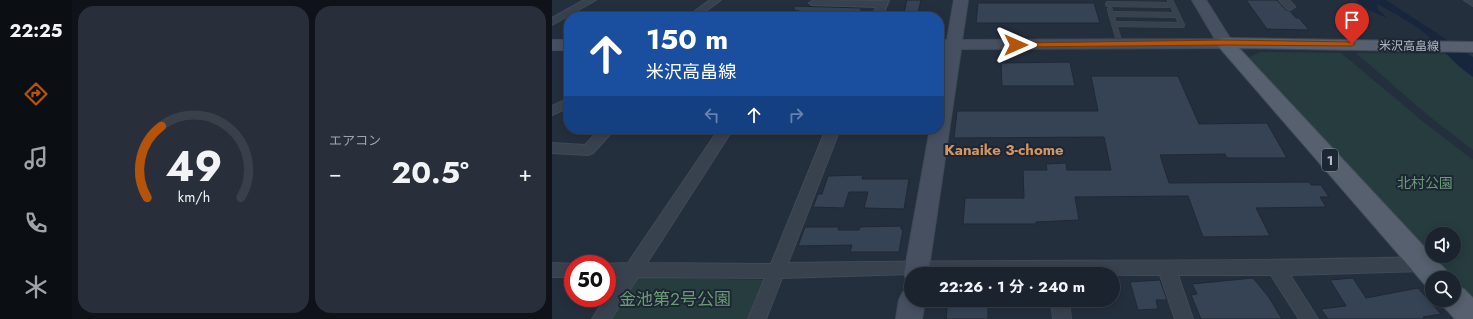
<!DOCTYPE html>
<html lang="ja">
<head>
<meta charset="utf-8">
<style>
  body { margin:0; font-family:Jost,"Noto Sans JP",sans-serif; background:#282f3a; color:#f1f3f6; height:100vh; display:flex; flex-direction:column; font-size:15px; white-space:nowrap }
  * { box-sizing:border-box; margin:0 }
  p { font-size:13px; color:#a0a4aa }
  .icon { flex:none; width:22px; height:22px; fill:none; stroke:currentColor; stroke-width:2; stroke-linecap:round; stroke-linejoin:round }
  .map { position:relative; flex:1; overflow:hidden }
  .sheet { display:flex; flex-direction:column; gap:6px; padding:6px; background:#0f1319; width:480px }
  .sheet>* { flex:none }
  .top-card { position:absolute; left:12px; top:12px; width:380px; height:122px; border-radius:16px; box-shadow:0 2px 10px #0003,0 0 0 1px #39404a; background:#1a4fa0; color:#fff; overflow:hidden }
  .controls { position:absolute; left:873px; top:227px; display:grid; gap:8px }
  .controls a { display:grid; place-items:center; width:36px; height:36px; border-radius:50%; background:#1b232e; box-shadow:0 2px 10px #0003,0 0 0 1px #39404a; font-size:20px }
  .speed { position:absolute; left:12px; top:255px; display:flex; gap:8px; font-size:20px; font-weight:700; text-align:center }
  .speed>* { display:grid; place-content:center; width:52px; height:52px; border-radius:50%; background:#1b232e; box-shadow:0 2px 10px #0003,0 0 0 1px #39404a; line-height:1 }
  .speed .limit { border:6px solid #d22; background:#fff; color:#111 }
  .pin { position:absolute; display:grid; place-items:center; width:34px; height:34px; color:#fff; margin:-41px -17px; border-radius:50% 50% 50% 0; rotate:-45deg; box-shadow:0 0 4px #0007 }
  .pin .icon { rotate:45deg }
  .me { position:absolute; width:44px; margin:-22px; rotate:90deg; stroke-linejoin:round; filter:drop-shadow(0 0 3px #0008) }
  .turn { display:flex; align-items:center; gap:14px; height:84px; padding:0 16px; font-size:18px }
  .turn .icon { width:52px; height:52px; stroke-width:2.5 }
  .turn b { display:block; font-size:28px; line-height:34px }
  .lanes { display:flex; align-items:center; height:38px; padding:0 16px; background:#0003; justify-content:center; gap:20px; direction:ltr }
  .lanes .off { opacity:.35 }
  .big { font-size:30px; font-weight:700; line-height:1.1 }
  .sheet .card { flex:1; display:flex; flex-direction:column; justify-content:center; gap:6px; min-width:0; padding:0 14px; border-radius:16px; background:#282f3a }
  .sheet .dial { align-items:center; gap:0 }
  .dial svg { height:104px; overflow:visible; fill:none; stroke:#39404a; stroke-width:7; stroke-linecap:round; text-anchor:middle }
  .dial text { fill:#f1f3f6; stroke:none }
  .heat { display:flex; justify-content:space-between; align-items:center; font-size:22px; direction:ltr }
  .sheet .tiles { flex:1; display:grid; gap:6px; grid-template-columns:repeat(2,1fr) }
  .trip { position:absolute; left:352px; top:267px; width:216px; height:40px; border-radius:20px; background:#1b232e; box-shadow:0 2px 10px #0003,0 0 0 1px #39404a; font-weight:700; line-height:40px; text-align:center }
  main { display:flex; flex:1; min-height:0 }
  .tabs { display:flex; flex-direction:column; width:72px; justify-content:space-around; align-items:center; background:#0b0e12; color:#a0a4aa }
  .tabs .icon { width:28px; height:28px }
  .tabs .current { color:#b45309 }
  .tabs b { font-size:18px; color:#f1f3f6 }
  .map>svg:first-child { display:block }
</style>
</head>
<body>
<main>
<nav class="tabs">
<b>22:25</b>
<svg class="icon current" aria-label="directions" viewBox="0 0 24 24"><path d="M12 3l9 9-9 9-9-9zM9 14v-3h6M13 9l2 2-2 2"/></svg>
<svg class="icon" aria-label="music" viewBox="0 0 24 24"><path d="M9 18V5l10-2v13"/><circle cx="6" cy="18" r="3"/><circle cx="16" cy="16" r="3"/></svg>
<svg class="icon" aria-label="phone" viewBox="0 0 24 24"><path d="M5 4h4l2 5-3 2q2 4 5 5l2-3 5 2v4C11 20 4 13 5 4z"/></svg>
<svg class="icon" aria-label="climate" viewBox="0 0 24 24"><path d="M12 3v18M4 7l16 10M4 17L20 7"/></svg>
</nav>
<section class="sheet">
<div class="tiles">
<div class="card dial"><svg viewBox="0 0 100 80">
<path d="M14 69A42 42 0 1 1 86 69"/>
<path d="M14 69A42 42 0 0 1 25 14" stroke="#b45309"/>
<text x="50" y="56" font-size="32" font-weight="700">49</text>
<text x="50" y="72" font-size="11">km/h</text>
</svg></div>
<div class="card"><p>エアコン</p>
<div class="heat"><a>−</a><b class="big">20.5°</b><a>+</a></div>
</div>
</div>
</section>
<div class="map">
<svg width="921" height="319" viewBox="0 0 921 319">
  <rect width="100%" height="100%" fill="#242f3e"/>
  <g fill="#263c3f" fill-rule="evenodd">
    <path d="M709,52L789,53L869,120L921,160V306L902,285V278H895L692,59ZM880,234H902V256H880Z"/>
    <path d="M804,53L921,54V150L878,117Z"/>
    <path d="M82,277L216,280L199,319H55Z"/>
  </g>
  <path fill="#17263c" d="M804,0H834L921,57V77C903,65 891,49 875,35C860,23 842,13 825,4L826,9L835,18L817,10Z"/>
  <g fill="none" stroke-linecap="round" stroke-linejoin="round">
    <path stroke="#17263c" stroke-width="3" d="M252,17L261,0"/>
  </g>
  <g fill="#364354" stroke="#1f2835">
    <path d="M355,0H369L365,17H351Z"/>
    <path d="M694,0H725L734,10L738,11L744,18H747L757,30L715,29Z"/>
    <path d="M426,3H542L548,23H424Z"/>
    <path d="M242,6L309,8V12L268,16L242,10Z"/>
    <path d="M518,62L523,86H450L449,63Z"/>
    <path d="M539,76H626L647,124L715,123L735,158H675L673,154L608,155L617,183L757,182L759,185H769L777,197H768L774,207L704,208L718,236L651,237L636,196L523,197L527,220L484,222V224H411L413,198H472L471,170H495L494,164L514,163L515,170H559L552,137L402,138L405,111H546Z"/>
    <path d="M311,175L310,179H357L352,209L312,208L316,192H297L292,208L261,207L266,194H270L276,176Z"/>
    <path d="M349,226V229H351L347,252H298L300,245L246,246L253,227H287L286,230H307L308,227Z"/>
    <path d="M701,278L716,296L730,319H649L639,295L645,294L640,284Z"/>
    <path d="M801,278L814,298L866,288L889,314L871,317L873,319H776L769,309L794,306L778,280Z"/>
    <path d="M608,280L615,300H604L606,309L586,310L578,282Z"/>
    <path d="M396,300H436V319H394Z"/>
  </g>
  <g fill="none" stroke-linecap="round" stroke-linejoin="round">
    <defs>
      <g id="lane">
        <path d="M556,4L620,5"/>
        <path d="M558,10L568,44"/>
        <path d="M559,14L625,15"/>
        <path d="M562,24L630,25L618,0"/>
      </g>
      <g id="street">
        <path d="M32,0H44L0,25V18Z"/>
        <path d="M158,0H169L146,17H135Z"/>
        <path d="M262,0L327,1L337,0L330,17H320L324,7L259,5L257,3Z"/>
        <path d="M727,0H737L743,7L738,10L735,9Z"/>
        <path d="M912,0H921V6Z"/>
        <path d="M17,98V107L0,115V106Z"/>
        <path d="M48,129H63L41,153L36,155L0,153V143L33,145Z"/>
        <path d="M167,129H181L95,263L219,264L274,129H288L236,263C448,259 659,263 871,257L877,259L880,264L877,269L871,271L738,275L766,319H747L719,275H626L641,319H623L608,275L359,274L230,278L214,319H196L213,278L86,277L59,319H40L53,298H55V294L67,277H55V264H51L76,263Z"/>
        <path d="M0,263L25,264H21V277H0Z"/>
        <path d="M499,300H517L519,319H501Z"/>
      </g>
      <g id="secondary">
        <path d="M402,0H416L410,40L663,39L640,0H654L681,43L678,46L673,48L409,49L376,274H359V283L355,281L352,274L378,129H387V83L393,50H387V40H395Z"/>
        <rect x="0" y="40" width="17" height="10"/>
        <path d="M359,289V300H373L370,319H344L347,300L351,292Z"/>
      </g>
      <g id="primary">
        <path d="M673,38L921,42V52L687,48L894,270L898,278H880V288L874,286L667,47L665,43L667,39Z"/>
        <path d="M902,285L912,289L921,298V319H903L892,307L889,300H902Z"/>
      </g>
    </defs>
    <use href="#lane" stroke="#414a57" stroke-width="6"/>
    <use href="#street" stroke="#414a57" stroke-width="2"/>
    <use href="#secondary" stroke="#414a57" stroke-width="2"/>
    <use href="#primary" stroke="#414a57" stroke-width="2"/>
    <use href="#lane" stroke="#38414e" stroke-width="5"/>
    <use href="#street" fill="#38414e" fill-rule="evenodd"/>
    <use href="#secondary" fill="#465061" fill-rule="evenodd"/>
    <use href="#primary" fill="#56606e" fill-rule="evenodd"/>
  </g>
  <path fill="#b45309" stroke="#753606" d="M673,40L800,42L803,44L800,46L673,45L464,47L461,45L464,43Z"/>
  <g text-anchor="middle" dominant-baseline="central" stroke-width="4" stroke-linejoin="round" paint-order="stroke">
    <g font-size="12" fill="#b4bcc9" stroke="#1d2633">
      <text transform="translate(857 46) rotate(1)">米沢高畠線</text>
    </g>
    <rect fill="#1d2633" stroke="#878f9c" stroke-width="1" x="770" y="149" width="16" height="22" rx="3"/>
    <g font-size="13" font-weight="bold" fill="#b4bcc9">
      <text x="778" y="160">1</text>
    </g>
    <g font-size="14" fill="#6b9a76" stroke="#1d2633">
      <text x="873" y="183">北村公園</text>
    </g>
    <g font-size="15" font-weight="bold" fill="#d59563" stroke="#1d2633">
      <text x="452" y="150">Kanaike 3-chome</text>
    </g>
    <g font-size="17" fill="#6b9a76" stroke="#1d2633">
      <text x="123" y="299">金池第２号公園</text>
    </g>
  </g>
</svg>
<div class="controls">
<a><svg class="icon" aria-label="sound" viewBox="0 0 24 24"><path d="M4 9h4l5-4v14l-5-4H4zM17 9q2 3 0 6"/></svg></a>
<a><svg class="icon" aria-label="search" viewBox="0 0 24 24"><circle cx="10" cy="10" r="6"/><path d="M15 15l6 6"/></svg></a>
</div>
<div class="speed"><div class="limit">50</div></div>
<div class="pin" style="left:800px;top:44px;background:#d93025"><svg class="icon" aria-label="arrive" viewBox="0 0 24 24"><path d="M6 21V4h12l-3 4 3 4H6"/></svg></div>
<svg class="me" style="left:464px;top:45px" viewBox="-20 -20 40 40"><path d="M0-17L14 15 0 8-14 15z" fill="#b45309" stroke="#fff" stroke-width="4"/></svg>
<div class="trip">22:26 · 1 分 · 240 m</div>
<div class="top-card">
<div class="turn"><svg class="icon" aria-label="ahead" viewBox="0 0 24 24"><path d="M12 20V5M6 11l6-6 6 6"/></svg><div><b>150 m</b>米沢高畠線</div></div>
<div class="lanes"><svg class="icon off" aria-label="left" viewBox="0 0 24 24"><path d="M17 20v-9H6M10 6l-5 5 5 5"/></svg><svg class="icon" aria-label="ahead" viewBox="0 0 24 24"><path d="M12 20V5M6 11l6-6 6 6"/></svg><svg class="icon off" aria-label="right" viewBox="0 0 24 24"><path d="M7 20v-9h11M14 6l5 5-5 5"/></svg></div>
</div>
</div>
</main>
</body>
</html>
